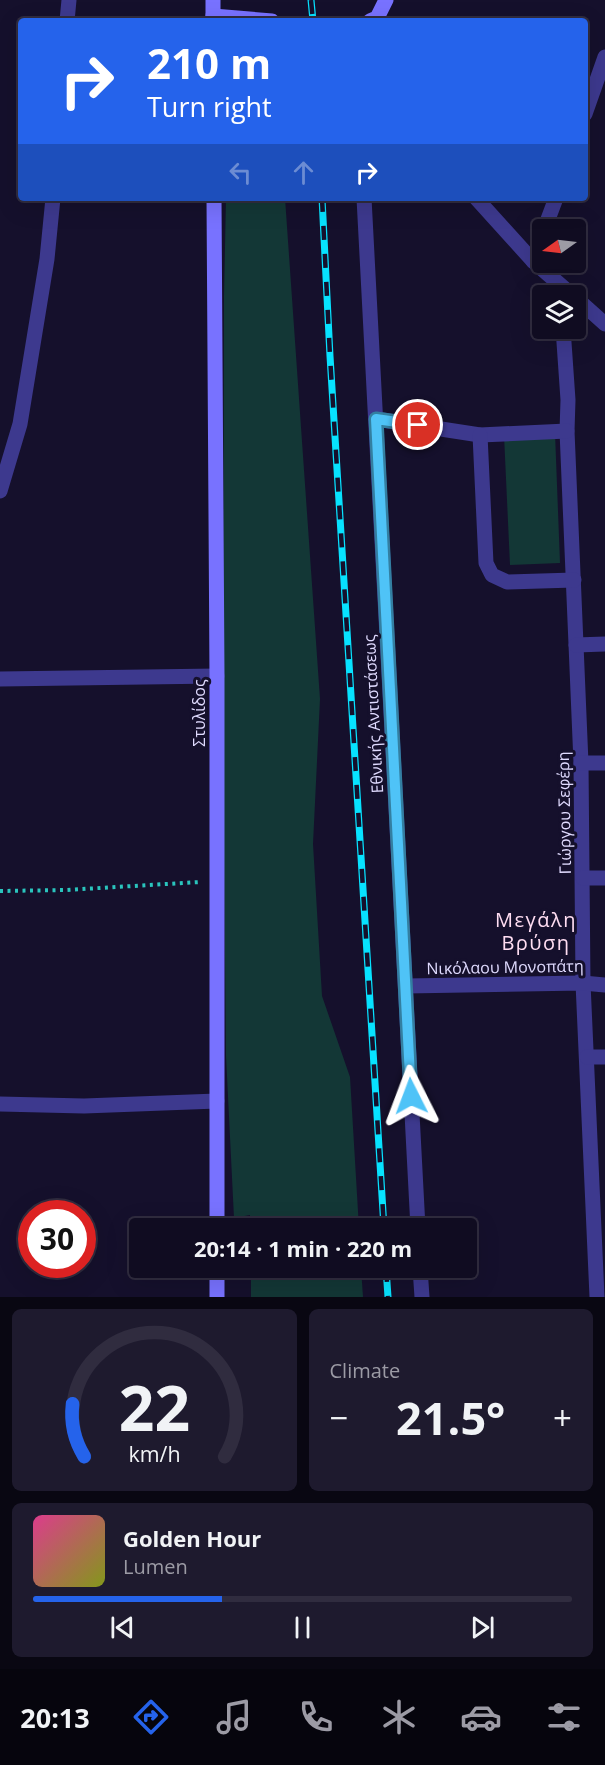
<!DOCTYPE html>
<html lang="en">
<head>
<meta charset="utf-8">
<style>
  body { margin:0; font-family:"Open Sans",sans-serif; background:#1e1a2e; color:#f1f3f6; height:100vh; display:flex; flex-direction:column; font-size:22px; white-space:nowrap }
  * { box-sizing:border-box; margin:0 }
  p { font-size:20px; color:#9c9ba5 }
  .icon { flex:none; width:33px; height:33px; fill:none; stroke:currentColor; stroke-width:2; stroke-linecap:round; stroke-linejoin:round }
  .map { position:relative; height:1297px; overflow:hidden }
  .side { display:flex; flex-direction:column; gap:12px; padding:12px; background:#090712; flex:1 }
  .side>* { flex:none }
  .top-card { position:absolute; left:18px; top:18px; width:570px; height:183px; border-radius:6px; box-shadow:0 6px 24px #0002,0 0 0 2px #302c3f; background:#2563eb; color:#fff; overflow:hidden }
  .needle { width:39px; rotate:256deg }
  .controls { position:absolute; left:532px; top:219px; display:grid; gap:12px }
  .controls a { display:grid; place-items:center; width:54px; height:54px; border-radius:6px; background:#100c21; box-shadow:0 6px 24px #0002,0 0 0 2px #302c3f; font-size:30px }
  .speed { position:absolute; left:18px; top:1200px; display:flex; gap:12px; font-size:30px; font-weight:700; text-align:center }
  .speed>* { display:grid; place-content:center; width:78px; height:78px; border-radius:50%; background:#100c21; box-shadow:0 6px 24px #0002,0 0 0 2px #302c3f; line-height:1 }
  .speed .limit { border:9px solid #d22; background:#fff; color:#111 }
  .pin { position:absolute; display:grid; place-items:center; width:51px; height:51px; color:#fff; margin:-26px; border:3px solid #fff; border-radius:50%; box-shadow:0 2px 6px #0007 }
  .me { position:absolute; width:66px; margin:-33px; rotate:357deg; stroke-linejoin:round; filter:drop-shadow(0 0 4px #0008) }
  .turn { display:flex; align-items:center; gap:21px; height:126px; padding:0 30px; font-size:27px }
  .turn .icon { width:78px; height:78px; stroke-width:2.5 }
  .turn b { display:block; font-size:42px; line-height:51px }
  .lanes { display:flex; align-items:center; height:57px; padding:0 30px; background:#0003; justify-content:center; gap:30px; direction:ltr }
  .lanes .off { opacity:.35 }
  .big { font-size:45px; font-weight:700; line-height:1.1 }
  .side .tile { flex:1; display:flex; flex-direction:column; justify-content:center; gap:9px; min-width:0; padding:0 21px; border-radius:9px; background:#1e1a2e }
  .side .dial { align-items:center; gap:0 }
  .dial svg { height:156px; overflow:visible; fill:none; stroke:#302c3f; stroke-width:7; stroke-linecap:round; text-anchor:middle }
  .dial text { fill:#f1f3f6; stroke:none }
  .song { display:flex; align-items:center; gap:18px }
  .cover { width:72px; height:72px; border-radius:9px; background:linear-gradient(135deg,hsl(330 70% 55%),hsl(70 70% 35%)) }
  .played { height:6px; border-radius:3px; background:linear-gradient(90deg,#2563eb 35%,#302c3f 35%) }
  .keys { display:flex; justify-content:space-around; direction:ltr }
  .heat { display:flex; justify-content:space-between; align-items:center; font-size:33px; direction:ltr }
  .side .tiles { flex:1; display:grid; gap:12px; grid-template-columns:1fr 1fr }
  .tile:last-child { grid-column:span 2 }
  .trip { position:absolute; left:129px; top:1218px; width:348px; height:60px; border-radius:6px; background:#100c21; box-shadow:0 6px 24px #0002,0 0 0 2px #302c3f; font-weight:700; line-height:60px; text-align:center }
  .dock { display:flex; height:96px; justify-content:space-around; align-items:center; background:#06050d; color:#9c9ba5 }
  .dock .icon { width:42px; height:42px }
  .dock .active { color:#2563eb }
  .dock b { font-size:27px; color:#f1f3f6 }
  .map>svg:first-child { display:block }
</style>
</head>
<body>
<div class="map">
<svg width="605" height="1297" viewBox="0 0 605 1297">
  <rect width="100%" height="100%" fill="#15102c"/>
  <g fill="#133736">
    <path d="M226,198H285L320,699L313,844L322,996L350,1077L359,1228H250V1215L234,1218L226,1056L223,755L224,296Z"/>
    <path d="M555,433L560,563L510,565L504,435Z"/>
    <path d="M251,1268H361L363,1297H251Z"/>
  </g>
  <g fill="none" stroke-linecap="round" stroke-linejoin="round">
    <path stroke="#2ac4bd" stroke-width="4" stroke-dasharray="3 4.5" stroke-linecap="butt" d="M0,891L66,890L200,882"/>
    <g stroke="#3d398e" stroke-width="15">
      <path d="M67,21L69,0"/>
      <path d="M585,114L605,57"/>
      <path d="M364,198L418,1228"/>
      <path d="M544,230L556,198"/>
      <path d="M533,261L543,234"/>
      <path d="M563,328L568,400L567,431L581,763L583,983L597,1297"/>
      <path d="M376,419L480,435L567,431"/>
      <path d="M480,435L486,563L492,575L507,582L574,580"/>
      <path d="M0,491L20,424L47,259L53,198"/>
      <path d="M576,645L605,644"/>
      <path d="M0,679L217,676"/>
      <path d="M581,763H605"/>
      <path d="M583,878H605"/>
      <path d="M406,986L583,983L605,985"/>
      <path d="M587,1057H605"/>
      <path d="M0,1104L84,1106L217,1101"/>
      <path d="M420,1268L422,1297"/>
    </g>
    <g stroke="#3d398e" stroke-width="15">
      <path d="M476,198L533,261L573,296"/>
      <path d="M576,298L605,324"/>
    </g>
    <g stroke="#7872ff" stroke-width="15">
      <path d="M213,16L272,21"/>
      <path d="M213,21V0"/>
      <path d="M370,21L377,18L386,0"/>
      <path d="M214,198L217,676V1228"/>
      <path d="M217,1297V1268"/>
    </g>
    <defs>
      <g id="rail">
        <path d="M311,0L313,21"/>
        <path d="M322,198L330,356L384,1228"/>
        <path d="M386,1268L388,1297"/>
      </g>
    </defs>
    <use href="#rail" stroke="#07e2ff" stroke-width="7"/>
    <use href="#rail" stroke="#15102c" stroke-width="4.5" stroke-dasharray="14" stroke-linecap="butt"/>
  </g>
  <g fill="none" stroke-linecap="round" stroke-linejoin="round">
    <defs>
      <path id="route" d="M411,1096L376,419L418,425"/>
    </defs>
    <use href="#route" stroke="#337fa1" stroke-width="15"/>
    <use href="#route" stroke="#4fc3f7" stroke-width="10"/>
  </g>
  <g text-anchor="middle" dominant-baseline="central" stroke-width="6" stroke-linejoin="round" paint-order="stroke">
    <g font-size="16" fill="#e0dbff" stroke="#15102c">
      <text transform="translate(199 713) rotate(-90)">Στυλίδος</text>
      <text transform="translate(373 714) rotate(-93)">Εθνικής Αντιστάσεως</text>
      <text transform="translate(564 813) rotate(-91)">Γιώργου Σεφέρη</text>
      <text transform="translate(505 967) rotate(-1)">Νικόλαου Μονοπάτη</text>
    </g>
    <g font-size="20" letter-spacing="1.5" fill="#ffddf2" stroke="#15102c">
      <text x="536" y="919">Μεγάλη<tspan x="536" dy="23">Βρύση</tspan></text>
    </g>
  </g>
</svg>
<div class="controls">
<a><svg class="needle" viewBox="-14 -14 28 28"><path d="M0-13l5 13h-10z" fill="#e53935"/><path d="M0 13l5-13h-10z" fill="#9c9ba5"/></svg></a>
<a><svg class="icon" aria-label="layers" viewBox="0 0 24 24"><path d="M12 4l9 5-9 5-9-5zM3 14l9 5 9-5"/></svg></a>
</div>
<div class="speed"><div class="limit">30</div></div>
<div class="pin" style="left:418px;top:425px;background:#d93025"><svg class="icon" aria-label="arrive" viewBox="0 0 24 24"><path d="M6 21V4h12l-3 4 3 4H6"/></svg></div>
<svg class="me" style="left:411px;top:1096px" viewBox="-20 -20 40 40"><path d="M0-17L14 15 0 8-14 15z" fill="#4fc3f7" stroke="#fff" stroke-width="4"/></svg>
<div class="trip">20:14 · 1 min · 220 m</div>
<div class="top-card">
<div class="turn"><svg class="icon" aria-label="right" viewBox="0 0 24 24"><path d="M7 20v-9h11M14 6l5 5-5 5"/></svg><div><b>210 m</b>Turn right</div></div>
<div class="lanes"><svg class="icon off" aria-label="left" viewBox="0 0 24 24"><path d="M17 20v-9H6M10 6l-5 5 5 5"/></svg><svg class="icon off" aria-label="ahead" viewBox="0 0 24 24"><path d="M12 20V5M6 11l6-6 6 6"/></svg><svg class="icon" aria-label="right" viewBox="0 0 24 24"><path d="M7 20v-9h11M14 6l5 5-5 5"/></svg></div>
</div>
</div>
<section class="side">
<div class="tiles">
<div class="tile dial"><svg viewBox="0 0 100 80">
<path d="M14 69A42 42 0 1 1 86 69"/>
<path d="M14 69A42 42 0 0 1 8 42" stroke="#2563eb"/>
<text x="50" y="56" font-size="32" font-weight="700">22</text>
<text x="50" y="72" font-size="11">km/h</text>
</svg></div>
<div class="tile"><p>Climate</p>
<div class="heat"><a>−</a><b class="big">21.5°</b><a>+</a></div>
</div>
<div class="tile">
<div class="song"><i class="cover"></i><div><b>Golden Hour</b><p>Lumen</p></div></div>
<div class="played"></div>
<div class="keys"><svg class="icon" aria-label="previous" viewBox="0 0 24 24"><path d="M18 5L8 12l10 7zM5 5v14"/></svg><svg class="icon" aria-label="pause" viewBox="0 0 24 24"><path d="M8 5v14M16 5v14"/></svg><svg class="icon" aria-label="next" viewBox="0 0 24 24"><path d="M6 5l10 7-10 7zM19 5v14"/></svg></div>
</div>
</div>
</section>
<nav class="dock">
<b>20:13</b>
<svg class="icon active" aria-label="directions" viewBox="0 0 24 24"><path d="M12 3l9 9-9 9-9-9zM9 14v-3h6M13 9l2 2-2 2"/></svg>
<svg class="icon" aria-label="music" viewBox="0 0 24 24"><path d="M9 18V5l10-2v13"/><circle cx="6" cy="18" r="3"/><circle cx="16" cy="16" r="3"/></svg>
<svg class="icon" aria-label="phone" viewBox="0 0 24 24"><path d="M5 4h4l2 5-3 2q2 4 5 5l2-3 5 2v4C11 20 4 13 5 4z"/></svg>
<svg class="icon" aria-label="climate" viewBox="0 0 24 24"><path d="M12 3v18M4 7l16 10M4 17L20 7"/></svg>
<svg class="icon" aria-label="car" viewBox="0 0 24 24"><path d="M5 17H2v-5l4-1 3-4h7l3 4 3 1v5h-3M9 17h6M6 11h13"/><circle cx="7" cy="17" r="2"/><circle cx="17" cy="17" r="2"/></svg>
<svg class="icon" aria-label="filters" viewBox="0 0 24 24"><path d="M4 7h16M4 17h16"/><circle cx="9" cy="7" r="2"/><circle cx="15" cy="17" r="2"/></svg>
</nav>
</body>
</html>
